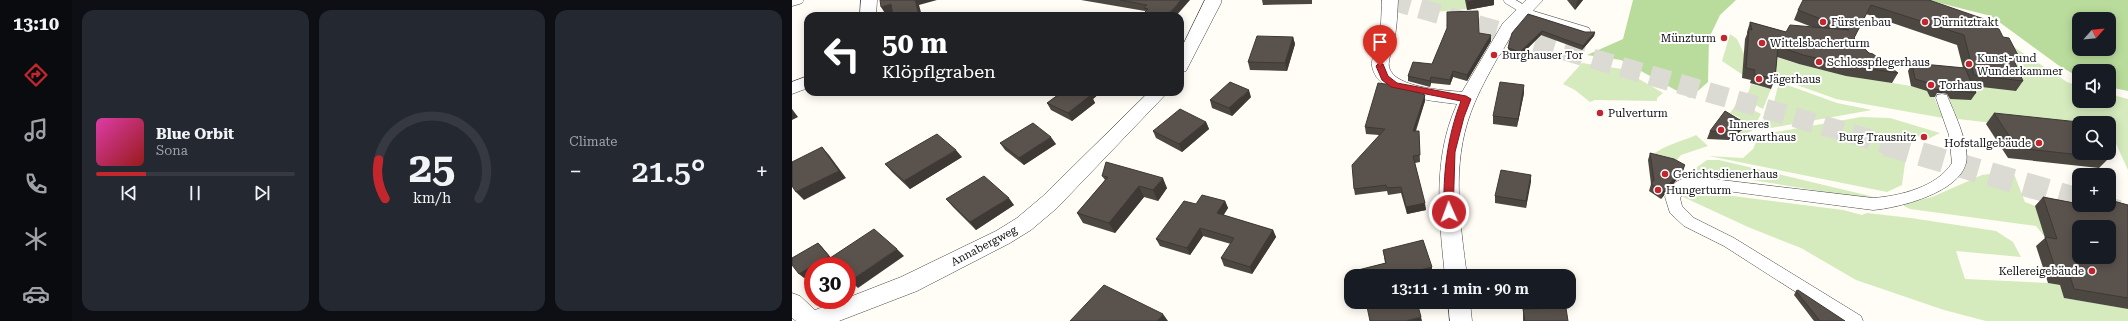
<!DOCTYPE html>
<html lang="en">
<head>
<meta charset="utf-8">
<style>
  body { margin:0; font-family:"Roboto Serif",serif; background:#242831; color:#f1f3f6; height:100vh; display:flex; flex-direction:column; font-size:15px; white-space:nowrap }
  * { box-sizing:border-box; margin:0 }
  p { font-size:13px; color:#9ea1a6 }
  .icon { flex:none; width:22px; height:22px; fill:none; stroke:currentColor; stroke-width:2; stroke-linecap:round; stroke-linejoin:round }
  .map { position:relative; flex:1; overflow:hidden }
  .side { display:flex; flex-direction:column; gap:10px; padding:10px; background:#0d0f14; width:720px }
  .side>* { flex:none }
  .top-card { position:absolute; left:12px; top:12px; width:380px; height:84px; border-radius:12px; box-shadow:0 2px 10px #0003; background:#202124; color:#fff; overflow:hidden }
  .needle { width:26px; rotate:63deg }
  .fabs { position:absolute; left:1280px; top:12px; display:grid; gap:8px }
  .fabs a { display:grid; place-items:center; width:44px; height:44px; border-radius:8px; background:#171b24; box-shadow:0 2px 10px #0003; font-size:20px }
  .speed { position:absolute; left:12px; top:257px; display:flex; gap:8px; font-size:20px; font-weight:700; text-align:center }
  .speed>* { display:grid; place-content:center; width:52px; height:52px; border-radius:50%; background:#171b24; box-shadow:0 2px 10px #0003; line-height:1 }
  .speed .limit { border:6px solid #d22; background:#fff; color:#111 }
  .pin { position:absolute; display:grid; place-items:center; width:34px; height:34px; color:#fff; margin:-41px -17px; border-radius:50% 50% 50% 0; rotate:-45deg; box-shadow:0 0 4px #0007 }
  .pin .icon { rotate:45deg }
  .me { position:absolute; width:44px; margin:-22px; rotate:358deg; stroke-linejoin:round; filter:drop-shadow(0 0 3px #0008) }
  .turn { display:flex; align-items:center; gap:14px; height:84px; padding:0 12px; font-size:18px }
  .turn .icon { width:52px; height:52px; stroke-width:2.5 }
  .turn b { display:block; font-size:28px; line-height:34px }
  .big { font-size:30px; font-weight:600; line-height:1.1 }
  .side .card { flex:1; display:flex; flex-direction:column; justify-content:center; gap:6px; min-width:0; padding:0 14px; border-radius:12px; background:#242831 }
  .side .dial { align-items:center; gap:0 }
  .dial svg { height:104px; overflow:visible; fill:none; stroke:#363941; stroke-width:7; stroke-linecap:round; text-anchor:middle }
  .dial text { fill:#f1f3f6; stroke:none }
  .song { display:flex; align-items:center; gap:12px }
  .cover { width:48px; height:48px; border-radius:6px; background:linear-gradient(135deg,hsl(320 70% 55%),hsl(0 70% 35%)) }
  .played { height:4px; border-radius:2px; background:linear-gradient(90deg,#c4262e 25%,#363941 25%) }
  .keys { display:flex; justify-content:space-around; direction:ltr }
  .heat { display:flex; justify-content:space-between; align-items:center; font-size:22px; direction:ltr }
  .side .tiles { flex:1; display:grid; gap:10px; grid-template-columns:repeat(3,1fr) }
  .trip { position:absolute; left:552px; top:269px; width:232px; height:40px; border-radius:12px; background:#171b24; box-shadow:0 2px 10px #0003; font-weight:600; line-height:40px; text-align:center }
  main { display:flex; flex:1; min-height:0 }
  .tabs { display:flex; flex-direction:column; width:72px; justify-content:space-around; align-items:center; background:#090b0e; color:#9ea1a6 }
  .tabs .icon { width:28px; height:28px }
  .tabs .current { color:#c4262e }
  .tabs b { font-size:18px; color:#f1f3f6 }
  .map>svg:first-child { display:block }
</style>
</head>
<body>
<main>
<nav class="tabs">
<b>13:10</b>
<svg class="icon current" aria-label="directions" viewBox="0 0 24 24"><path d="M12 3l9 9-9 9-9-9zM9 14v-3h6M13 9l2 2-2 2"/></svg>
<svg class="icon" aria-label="music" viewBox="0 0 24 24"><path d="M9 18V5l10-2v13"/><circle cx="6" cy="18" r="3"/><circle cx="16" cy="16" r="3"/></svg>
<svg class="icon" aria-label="phone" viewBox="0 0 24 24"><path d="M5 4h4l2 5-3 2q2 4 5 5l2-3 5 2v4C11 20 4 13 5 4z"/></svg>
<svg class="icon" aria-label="climate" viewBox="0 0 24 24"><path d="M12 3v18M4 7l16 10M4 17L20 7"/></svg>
<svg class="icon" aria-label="car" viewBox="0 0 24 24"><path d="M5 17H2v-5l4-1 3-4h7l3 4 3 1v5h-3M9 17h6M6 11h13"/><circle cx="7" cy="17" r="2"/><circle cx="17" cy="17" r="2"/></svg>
</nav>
<section class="side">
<div class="tiles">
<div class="card">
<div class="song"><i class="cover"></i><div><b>Blue Orbit</b><p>Sona</p></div></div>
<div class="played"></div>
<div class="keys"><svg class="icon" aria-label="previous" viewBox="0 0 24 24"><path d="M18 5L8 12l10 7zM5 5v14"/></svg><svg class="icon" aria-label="pause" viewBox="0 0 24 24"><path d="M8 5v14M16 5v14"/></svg><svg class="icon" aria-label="next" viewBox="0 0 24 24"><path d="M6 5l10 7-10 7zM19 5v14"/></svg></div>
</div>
<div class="card dial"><svg viewBox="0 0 100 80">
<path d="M14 69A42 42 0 1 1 86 69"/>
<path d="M14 69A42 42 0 0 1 9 39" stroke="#c4262e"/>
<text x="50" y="56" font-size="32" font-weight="700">25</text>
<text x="50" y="72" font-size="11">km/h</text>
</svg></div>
<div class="card"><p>Climate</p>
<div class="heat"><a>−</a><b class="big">21.5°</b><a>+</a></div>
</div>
</div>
</section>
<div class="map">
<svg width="1336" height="321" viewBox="0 0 1336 321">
  <rect width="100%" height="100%" fill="#fffdf5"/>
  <g fill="#d5ebbd">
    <path d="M630,0H673L676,9L631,13Z"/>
    <path d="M938,34L945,39L955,60L951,75L930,61Z"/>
    <path d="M1210,39L1275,82L1287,86V101H1317V94L1336,99V170L1321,137H1317V123H1287V133L1166,119L1157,99H1160Z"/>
    <path d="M981,56C1031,73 1083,79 1134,89L1142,97L1151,118L1044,99L963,70Z"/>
    <path d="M790,63L830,69L871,93L865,98V101L803,100L798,102L783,90L771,84Z"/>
    <path d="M987,82L1045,103L1080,110L973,129L969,125L975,113L978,114L980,110Z"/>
    <path d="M959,84L979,89L971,109L950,98L957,91Z"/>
    <path d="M946,102L969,114L960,131L937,140L950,131L941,125L948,118L938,113Z"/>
    <path d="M1069,117L1098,118L1148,133L1136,139L1117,134L1110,185L1095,192L917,156L951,158L961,149L967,135Z"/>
    <path d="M904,135L916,146L889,155L880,166L860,155C873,145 891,141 904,135Z"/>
    <path d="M915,160H927L1082,197H1064L905,171V167Z"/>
    <path d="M1206,173L1222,174L1233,202L1243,206L1287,248L1252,236L1244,226L1118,209L1112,206V204L1140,197L1190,175Z"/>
    <path d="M891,193H917L1051,210L1070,215L1075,213L1119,218L1204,231L1221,242L1229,257L1164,251L1173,279L1256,283L1268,285L1273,298L1336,309V321H1194L1152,310L1064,280L1009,248L956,227L889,196Z"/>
  </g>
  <g fill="#b9dc9c" fill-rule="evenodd">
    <path d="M841,0H944L928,15L917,38L916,82L898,98L829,60L795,55L831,39Z"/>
    <path d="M1136,0H1336V91L1317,87V71H1287V77L1285,76L1266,65L1199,16ZM1287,19H1317V49H1287Z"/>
  </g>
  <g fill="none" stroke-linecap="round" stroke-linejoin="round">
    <path stroke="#dbdad3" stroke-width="20" stroke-dasharray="20 10" stroke-linecap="butt" d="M599,0L1098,145"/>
    <g stroke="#dbdad3" stroke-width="24" stroke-dasharray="24 12" stroke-linecap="butt">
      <path d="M1094,144L1287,200"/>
      <path d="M1303,205L1336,215"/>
    </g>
    <defs>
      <g id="service">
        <path d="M716,0L741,15L794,31"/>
        <path d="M0,2L7,0"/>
      </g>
      <path id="pedestrian" d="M1150,94L1155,95L1156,98C1163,114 1178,147 1174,163C1167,193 1106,208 1081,210L904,187L895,188L888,198L890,206L902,218L942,238L1069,316L1071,321H1049L932,246L892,226L878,213L873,197C881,181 887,178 904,177L1081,198C1108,196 1145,187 1160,163L1157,135L1144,98L1145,95Z"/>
      <g id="minor">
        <path d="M69,0H85L84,16H68Z"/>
        <path d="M413,0H429V3L396,67L394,71L388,73V51Z"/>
        <path d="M590,0H606C605,18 605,34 599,52C598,57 596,62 597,67C602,88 652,90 670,92L711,23L734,0H751L723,29L708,55H705L706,57C696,75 686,93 679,112C659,165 668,222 675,276H653C647,218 640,159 665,104C641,101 585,97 580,66C579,60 583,52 585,46C590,31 589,15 590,0Z"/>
        <path d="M16,76V88L0,94V82Z"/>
        <path d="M357,92H376L265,208L239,230L218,243L125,291L47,321H4L0,318V293L8,296L23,310L49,300H55V298L109,277L204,231L225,218L251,196Z"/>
        <path d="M656,302H678L680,321H658Z"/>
      </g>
    </defs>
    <use href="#service" stroke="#444" stroke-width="9"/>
    <use href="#pedestrian" stroke="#444" stroke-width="1"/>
    <use href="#minor" stroke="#444" stroke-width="1"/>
    <use href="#service" stroke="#fff" stroke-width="8"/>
    <use href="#pedestrian" fill="#fff" fill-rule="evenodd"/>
    <use href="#minor" fill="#fff" fill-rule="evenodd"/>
  </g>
  <g fill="#4d4742">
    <path d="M289,0H398L353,11Z"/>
    <path d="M470,0H520V4L471,5Z"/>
    <path d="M673,0H702V5L675,10Z"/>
    <path d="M775,0H791L783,10Z"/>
    <path d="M1137,0L1192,25L1211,37L1227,57L1223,63L1231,81L1224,91L1181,86L1184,93L1179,100L1158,99L1155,94L1150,93H1145L1143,97H1138L1135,91L1119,86L1116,71L1120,63L1171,68L1165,45L1074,14L1062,38L1077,53L1106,73L1100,83L1054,76L1007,64L985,57L983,79L979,89L958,83L959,80L950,78L953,39L955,34V32L958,22L994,32L1020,27L1002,20L1006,10Z"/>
    <path d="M736,14L793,32H803L802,36L790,50L749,35L728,56L716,52V48Z"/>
    <path d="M687,33L699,41L675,81L661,77L658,85L639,83L638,87L616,81V76L640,64Z"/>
    <path d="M501,37L503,44L495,71L458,70L456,62Z"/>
    <path d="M270,92H309L301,99L303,103L280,121L259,110L255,103Z"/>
    <path d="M732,93L725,127L701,124V116Z"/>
    <path d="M633,95V101L624,131H627L628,162L623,163L634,210L615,214L609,193L596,195L595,191L563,195L562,189L587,135L574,134L573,127Z"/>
    <path d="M459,97L440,116L420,108L418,100Z"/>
    <path d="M1202,113L1317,158L1307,168L1216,158L1194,124Z"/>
    <path d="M414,122L417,129L390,152L364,138L361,131Z"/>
    <path d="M953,123L950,130L937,140L915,139L918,131Z"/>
    <path d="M208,143L264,144L232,165L213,150Z"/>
    <path d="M858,153L891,172L869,199L857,191L859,184L856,160Z"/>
    <path d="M170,157L118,189L100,172L93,164Z"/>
    <path d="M739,175L734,208L703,203V196Z"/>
    <path d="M310,176L375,188L366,201L352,197L323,233L291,223L285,213L313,180Z"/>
    <path d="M1251,197L1310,208L1313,205H1317V201L1318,200L1336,205V309L1272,298L1268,285L1256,283L1244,246L1253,238L1243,206Z"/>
    <path d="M154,199L222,205L184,230L161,207Z"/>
    <path d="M433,201L436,208L431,215L481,230L484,237L460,274L432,266L429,258L439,244L411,236L398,255L368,246L364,239L404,204Z"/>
    <path d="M591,250L640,267V276H567L566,270L593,263Z"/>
    <path d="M1004,291L1053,321H1022L1002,295Z"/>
    <path d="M731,309L776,321H731Z"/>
  </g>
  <g fill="#3f3936">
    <path d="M123,0H145L127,5L130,16H127Z"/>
    <path d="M389,0H398L384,16H374Z"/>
    <path d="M686,0H702V5L675,10V2Z"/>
    <path d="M786,0H791L783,10L785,2Z"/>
    <path d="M99,4L104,12L94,15L89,7Z"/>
    <path d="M750,31L749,35L728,56V52Z"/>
    <path d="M803,32L802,36L790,50L791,46Z"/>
    <path d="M699,35V41L675,81V75Z"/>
    <path d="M501,37L503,44L495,71L493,63Z"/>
    <path d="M661,71V77L658,85V80Z"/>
    <path d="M639,77V83L638,87V81Z"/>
    <path d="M732,85V93L725,127L726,119Z"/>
    <path d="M1155,85L1150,93H1145L1150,86Z"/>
    <path d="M457,90L459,97L440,116L437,108Z"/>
    <path d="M297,92H309L301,99L303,103L280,121L276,113Z"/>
    <path d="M633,95V101L621,137V131Z"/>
    <path d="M0,109L6,117L0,120Z"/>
    <path d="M414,122L417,129L390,152L387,144Z"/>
    <path d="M953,123L950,130L937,140L940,132Z"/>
    <path d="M259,137L264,144L232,165L227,158Z"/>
    <path d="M30,147L37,155L54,178L12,200L4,192Z"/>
    <path d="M164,150L170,157L118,189L112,181Z"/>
    <path d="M893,165L891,172L869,199L871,192Z"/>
    <path d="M739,175V182L734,208V201Z"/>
    <path d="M371,178L375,188L366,201L361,190Z"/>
    <path d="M347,186L352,197L323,233L317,223Z"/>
    <path d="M217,198L222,205L184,230L178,222Z"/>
    <path d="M433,201L436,208L428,221L425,213Z"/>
    <path d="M633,203L634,210L615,214L614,207Z"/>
    <path d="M408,228L411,236L398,255L395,248Z"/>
    <path d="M481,230L484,237L460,274L458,267Z"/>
    <path d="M26,243L30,247L41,260L32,266H21V273L12,278L7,274Z"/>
    <path d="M105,249L112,256L66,288L58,281Z"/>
    <path d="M640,267V276H616V273Z"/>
    <path d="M371,314L376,321H365Z"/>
    <path d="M629,317L630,321H613Z"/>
  </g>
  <g fill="#5a524d" stroke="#3f3936" fill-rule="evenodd">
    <path d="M88,0H123L127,16H101L99,4L89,7Z"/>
    <path d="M328,0H389L374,16H349L356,9L352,8L355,5Z"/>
    <path d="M675,0H686L675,2Z"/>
    <path d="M1011,0H1137L1192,19V25L1207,29L1211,37L1217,38L1227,57L1220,56L1231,81L1182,75L1172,35L1079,5L1062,38L1077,53L1081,54L1106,73L1059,66L1011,55L986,46L983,79L962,74L963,70L954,68L957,29L960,30L958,22L994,32L998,25L1057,30L1006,10Z"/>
    <path d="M686,11L687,33L699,35L675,75L661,71L658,80L639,77L638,81L616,76L621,62L640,64L655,28V12Z"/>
    <path d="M736,14L793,32H803L791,46L750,31L728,52L716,48L720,33Z"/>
    <path d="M465,36L501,37L493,63L456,62Z"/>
    <path d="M1120,63L1173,68L1184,93L1163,91L1160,86L1155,85L1150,86L1148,90L1143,89L1140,84L1123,79Z"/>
    <path d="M438,82L457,90L437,108L418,100Z"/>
    <path d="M708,82L732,85L726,119L701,116Z"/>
    <path d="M586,83L601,85L633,95L621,131H627L628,155L621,156L633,203L614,207L609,187L595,188L594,185L562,189L560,165L593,129L573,127Z"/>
    <path d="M270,92H297L295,93L299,95L276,113L255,103Z"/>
    <path d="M388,109L414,122L387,144L361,131Z"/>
    <path d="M933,111L953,123L940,132L918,131Z"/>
    <path d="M1202,113L1296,123H1287V153H1314L1317,158L1225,148Z"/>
    <path d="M241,123L259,137L227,158L208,143Z"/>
    <path d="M145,134L164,150L112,181L93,164Z"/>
    <path d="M30,147L47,171L4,192L0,186V162Z"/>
    <path d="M858,153L882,159L893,165L871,192L859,184L862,180Z"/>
    <path d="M314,162L371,178L361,190L347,186L317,223L285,213L316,177L310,176Z"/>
    <path d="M709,170L739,175L734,201L703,196Z"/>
    <path d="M192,176L217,198L178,222L154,199Z"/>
    <path d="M410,195L433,201L425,213L481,230L458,267L429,258L442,238L408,228L395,248L364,239L392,201L404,204Z"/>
    <path d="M1251,197L1287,204V205H1294L1321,210L1318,200L1336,205V298L1282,289L1278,276L1265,274L1253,237L1265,239ZM1287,227H1317V257H1287Z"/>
    <path d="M82,229L105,249L58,281L55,279V266H41L35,260Z"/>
    <path d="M631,240L640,267L616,273L617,276H568L566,270L594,263L591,250Z"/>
    <path d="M26,243L37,256L7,274L0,265V258Z"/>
    <path d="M312,285L371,314L365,321H278Z"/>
    <path d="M1006,290L1053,321H1028L1004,291Z"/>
    <path d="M574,302H625L629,317L613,321H578Z"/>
    <path d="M774,308L776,321H733L731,309Z"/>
  </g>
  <path fill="#c4262e" stroke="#7f191e" d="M586,64H591L596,76L605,83L674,96L679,99L672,117L663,152L661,215L657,216L652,212C651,173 655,138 669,101L599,87L590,80L584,66Z"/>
  <g fill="#c4262e" stroke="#fff" stroke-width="1.5">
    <circle cx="1031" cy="22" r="4"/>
    <circle cx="1133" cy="22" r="4"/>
    <circle cx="932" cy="38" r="4"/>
    <circle cx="970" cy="43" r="4"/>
    <circle cx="702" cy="55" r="4"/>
    <circle cx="1027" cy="62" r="4"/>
    <circle cx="1177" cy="64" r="4"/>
    <circle cx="967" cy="79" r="4"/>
    <circle cx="1139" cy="85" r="4"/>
    <circle cx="808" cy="113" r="4"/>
    <circle cx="929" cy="130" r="4"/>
    <circle cx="1132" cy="137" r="4"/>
    <circle cx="1247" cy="143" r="4"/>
    <circle cx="873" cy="174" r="4"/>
    <circle cx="866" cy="190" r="4"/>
    <circle cx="1300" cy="271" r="4"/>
  </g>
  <g text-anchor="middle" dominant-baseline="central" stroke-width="4" stroke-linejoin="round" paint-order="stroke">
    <g font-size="11" fill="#111" stroke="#fff" text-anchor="start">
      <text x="1039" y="22">Fürstenbau</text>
      <text x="1141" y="22">Dürnitztrakt</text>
      <text x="924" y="38" text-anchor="end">Münzturm</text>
      <text x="978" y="43">Wittelsbacherturm</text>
      <text x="710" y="55">Burghauser Tor</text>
      <text x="1185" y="58">Kunst- und<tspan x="1185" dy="13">Wunderkammer</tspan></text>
      <text x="1035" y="62">Schlosspflegerhaus</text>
      <text x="975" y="79">Jägerhaus</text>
      <text x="1147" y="85">Torhaus</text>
      <text x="816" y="113">Pulverturm</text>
      <text x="937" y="124">Inneres<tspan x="937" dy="13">Torwarthaus</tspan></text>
      <text x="1124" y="137" text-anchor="end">Burg Trausnitz</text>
      <text x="1239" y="143" text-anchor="end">Hofstallgebäude</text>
      <text x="881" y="174">Gerichtsdienerhaus</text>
      <text x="874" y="190">Hungerturm</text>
      <text x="1292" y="271" text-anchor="end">Kellereigebäude</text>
    </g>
    <g font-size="11" fill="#111" stroke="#fff">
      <text transform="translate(192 246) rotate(-28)">Annabergweg</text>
    </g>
  </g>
</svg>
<div class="fabs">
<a><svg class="needle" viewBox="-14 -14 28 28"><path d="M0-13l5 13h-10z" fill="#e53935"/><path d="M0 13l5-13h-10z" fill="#9ea1a6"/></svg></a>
<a><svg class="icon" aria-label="sound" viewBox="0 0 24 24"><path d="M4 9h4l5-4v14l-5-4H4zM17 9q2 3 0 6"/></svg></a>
<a><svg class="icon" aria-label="search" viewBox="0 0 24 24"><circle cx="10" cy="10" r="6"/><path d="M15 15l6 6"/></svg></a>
<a>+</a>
<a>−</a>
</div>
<div class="speed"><div class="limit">30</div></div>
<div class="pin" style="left:588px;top:66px;background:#d93025"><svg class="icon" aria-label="arrive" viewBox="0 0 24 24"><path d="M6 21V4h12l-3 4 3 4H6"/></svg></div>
<svg class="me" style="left:657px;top:212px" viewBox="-20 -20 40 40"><circle r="17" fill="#c4262e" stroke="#fff" stroke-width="3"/><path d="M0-11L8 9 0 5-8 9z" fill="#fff"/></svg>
<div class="trip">13:11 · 1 min · 90 m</div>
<div class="top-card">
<div class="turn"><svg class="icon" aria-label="left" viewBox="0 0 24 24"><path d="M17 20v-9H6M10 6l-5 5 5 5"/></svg><div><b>50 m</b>Klöpflgraben</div></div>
</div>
</div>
</main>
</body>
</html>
